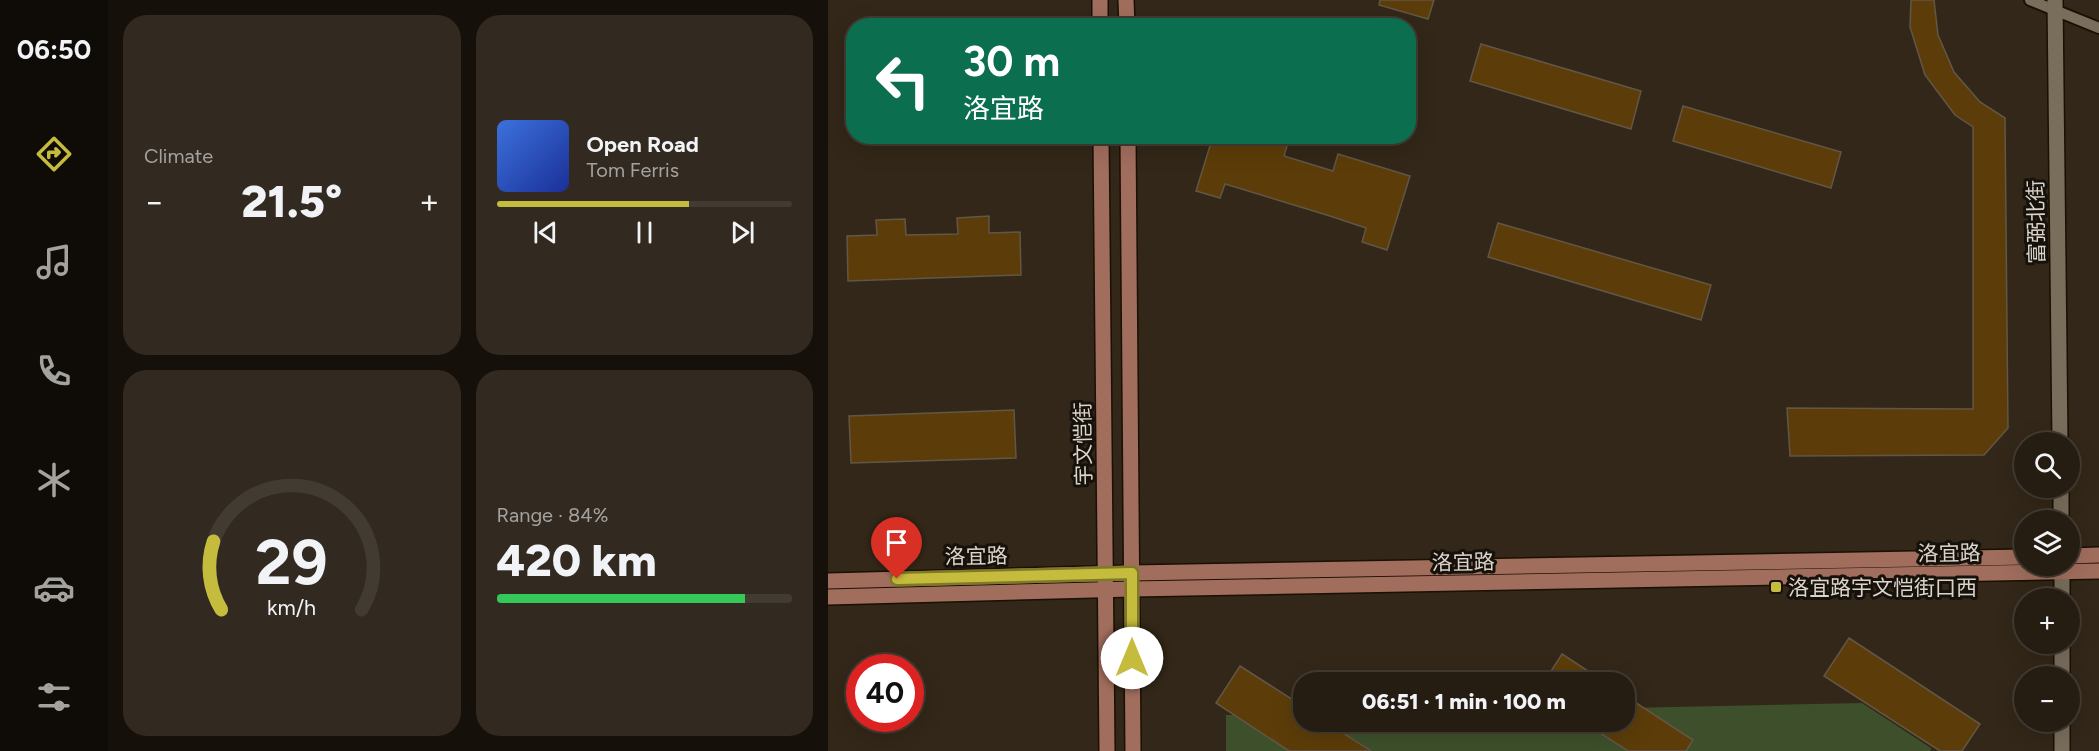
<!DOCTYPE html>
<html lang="en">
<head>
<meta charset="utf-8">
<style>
  body { margin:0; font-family:Figtree,"Noto Sans SC",sans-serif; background:#322a20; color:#f1f3f6; height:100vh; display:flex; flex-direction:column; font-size:22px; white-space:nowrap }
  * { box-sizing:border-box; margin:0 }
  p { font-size:20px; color:#a4a29f }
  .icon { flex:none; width:33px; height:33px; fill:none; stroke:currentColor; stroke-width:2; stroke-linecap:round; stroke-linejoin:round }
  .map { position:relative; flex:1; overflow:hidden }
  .details { display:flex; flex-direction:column; gap:15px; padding:15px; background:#15100a; width:720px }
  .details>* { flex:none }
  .banner { position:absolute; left:18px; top:18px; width:570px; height:126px; border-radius:24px; box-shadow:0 6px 24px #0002,0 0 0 2px #423b32; background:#0b6e4f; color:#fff; overflow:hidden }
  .buttons { position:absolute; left:1186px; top:432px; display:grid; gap:12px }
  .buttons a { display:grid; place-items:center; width:66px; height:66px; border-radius:50%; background:#261d12; box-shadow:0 6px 24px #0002,0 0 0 2px #423b32; font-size:30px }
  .speed { position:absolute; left:18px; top:654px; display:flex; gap:12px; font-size:30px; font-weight:700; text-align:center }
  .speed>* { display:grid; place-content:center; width:78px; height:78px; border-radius:50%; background:#261d12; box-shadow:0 6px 24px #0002,0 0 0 2px #423b32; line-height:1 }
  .speed .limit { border:9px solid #d22; background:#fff; color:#111 }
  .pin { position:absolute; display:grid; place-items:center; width:51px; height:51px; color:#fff; margin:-62px -26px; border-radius:50% 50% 50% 0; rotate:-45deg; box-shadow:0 0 6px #0007 }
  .pin .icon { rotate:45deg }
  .me { position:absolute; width:66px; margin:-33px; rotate:0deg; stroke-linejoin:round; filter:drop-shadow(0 0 4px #0008) }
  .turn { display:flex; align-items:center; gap:21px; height:126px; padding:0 18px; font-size:27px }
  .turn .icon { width:78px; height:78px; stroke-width:2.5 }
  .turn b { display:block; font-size:42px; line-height:51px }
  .big { font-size:45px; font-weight:800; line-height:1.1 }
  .details .widget { flex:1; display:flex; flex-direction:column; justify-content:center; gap:9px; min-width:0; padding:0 21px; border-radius:24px; background:#322a20 }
  .details .dial { align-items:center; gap:0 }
  .dial svg { height:156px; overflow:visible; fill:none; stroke:#423b32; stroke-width:7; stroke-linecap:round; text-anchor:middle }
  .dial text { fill:#f1f3f6; stroke:none }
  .song { display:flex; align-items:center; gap:18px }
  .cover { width:72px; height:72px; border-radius:9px; background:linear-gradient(135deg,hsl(220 70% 55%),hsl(230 70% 35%)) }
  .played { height:6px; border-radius:3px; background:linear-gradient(90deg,#c5bc3d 65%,#423b32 65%) }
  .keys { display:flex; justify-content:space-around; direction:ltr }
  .heat { display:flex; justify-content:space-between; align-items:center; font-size:33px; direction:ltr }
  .charge { height:9px; border-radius:4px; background:linear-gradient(90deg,#34c759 84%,#423b32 0) }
  .details .tiles { flex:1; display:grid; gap:15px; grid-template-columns:repeat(2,1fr) }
  .trip { position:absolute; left:465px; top:672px; width:342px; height:60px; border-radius:24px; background:#261d12; box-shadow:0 6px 24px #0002,0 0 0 2px #423b32; font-weight:800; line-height:60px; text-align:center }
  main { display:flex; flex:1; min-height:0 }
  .menu { display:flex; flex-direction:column; width:108px; justify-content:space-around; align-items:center; background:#0f0c07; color:#a4a29f }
  .menu .icon { width:42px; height:42px }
  .menu .active { color:#c5bc3d }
  .menu b { font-size:27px; color:#f1f3f6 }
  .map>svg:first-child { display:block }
</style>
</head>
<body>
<main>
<nav class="menu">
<b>06:50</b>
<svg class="icon active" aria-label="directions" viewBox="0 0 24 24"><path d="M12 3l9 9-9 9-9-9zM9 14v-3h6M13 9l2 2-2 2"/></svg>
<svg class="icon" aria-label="music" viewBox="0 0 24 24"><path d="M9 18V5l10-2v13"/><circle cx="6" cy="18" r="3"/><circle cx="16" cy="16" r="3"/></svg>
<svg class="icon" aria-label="phone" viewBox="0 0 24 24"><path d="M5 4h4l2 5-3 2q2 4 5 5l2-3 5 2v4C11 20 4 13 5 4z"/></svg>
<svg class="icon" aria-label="climate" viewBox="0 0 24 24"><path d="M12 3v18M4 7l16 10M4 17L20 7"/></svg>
<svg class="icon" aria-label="car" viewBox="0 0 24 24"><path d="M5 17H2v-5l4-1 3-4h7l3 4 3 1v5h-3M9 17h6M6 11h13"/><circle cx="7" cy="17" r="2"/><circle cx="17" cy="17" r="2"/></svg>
<svg class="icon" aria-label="filters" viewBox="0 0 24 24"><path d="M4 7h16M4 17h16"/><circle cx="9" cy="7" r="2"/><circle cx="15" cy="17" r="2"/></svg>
</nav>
<section class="details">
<div class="tiles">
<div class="widget"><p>Climate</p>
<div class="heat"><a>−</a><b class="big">21.5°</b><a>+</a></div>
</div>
<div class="widget">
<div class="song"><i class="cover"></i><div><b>Open Road</b><p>Tom Ferris</p></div></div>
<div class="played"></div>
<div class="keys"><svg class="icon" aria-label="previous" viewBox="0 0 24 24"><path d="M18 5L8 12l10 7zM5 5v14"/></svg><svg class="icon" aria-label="pause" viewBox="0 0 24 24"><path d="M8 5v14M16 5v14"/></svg><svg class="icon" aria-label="next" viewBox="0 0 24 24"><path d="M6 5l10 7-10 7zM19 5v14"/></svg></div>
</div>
<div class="widget dial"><svg viewBox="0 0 100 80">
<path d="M14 69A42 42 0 1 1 86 69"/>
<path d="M14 69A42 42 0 0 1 10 34" stroke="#c5bc3d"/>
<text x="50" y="56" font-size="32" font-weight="700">29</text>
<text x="50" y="72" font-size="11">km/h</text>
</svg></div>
<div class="widget"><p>Range · 84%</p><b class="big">420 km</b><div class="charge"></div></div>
</div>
</section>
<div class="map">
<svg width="1271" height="751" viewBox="0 0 1271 751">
  <rect width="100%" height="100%" fill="#322718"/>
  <path fill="#3d502b" d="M1034,703L1103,748V751H398V715L475,714L476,722H796L797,708Z"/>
  <g fill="#5c3d09" stroke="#625646" stroke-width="1.5">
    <path d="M552,0H606L600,19L551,5Z"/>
    <path d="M1083,0H1106L1110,35L1126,72L1152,102L1177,118L1180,428L1156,455L962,456L959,408L1145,409V127L1127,115L1097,75L1082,27Z"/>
    <path d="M653,44L813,91L803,129L642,81Z"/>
    <path d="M855,106L1013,152L1003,188L845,141Z"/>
    <path d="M385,136H462L456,156L505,171L510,154L582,176L559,250L534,242L538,228L502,216L397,184L392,198L368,191Z"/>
    <path d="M161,216V233L192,232L193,275L20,281L19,236L49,235L48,220L77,219L78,235L130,234L129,218Z"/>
    <path d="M670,223L883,285L873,320L660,257Z"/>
    <path d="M186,410L188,458L23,463L21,416Z"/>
    <path d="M1021,638L1152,724L1134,751H1112L996,676Z"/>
    <path d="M734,654L777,682H716Z"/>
    <path d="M412,666L476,707V722H498L543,751H461L388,703Z"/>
    <path d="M796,695L865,740L858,751H800L755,722H796Z"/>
  </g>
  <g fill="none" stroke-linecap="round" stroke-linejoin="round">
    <defs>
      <path id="lane" d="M1202,0L1271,28"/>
      <g id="street">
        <path d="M1227,0L1232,442"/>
        <path d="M1233,488V520"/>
        <path d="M1234,566V598"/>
        <path d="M1234,644V676"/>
        <path d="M1234,722V751"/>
      </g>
      <g id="secondary">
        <path d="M272,0V26"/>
        <path d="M298,0L299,26"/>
        <path d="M273,136L279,751"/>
        <path d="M300,136L305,751"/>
        <path d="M1242,556L1271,555"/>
        <path d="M0,581L304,573L1197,557"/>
        <path d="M0,597L304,589L1271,571"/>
      </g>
    </defs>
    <use href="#lane" stroke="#1a1003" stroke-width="14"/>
    <use href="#street" stroke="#1a1003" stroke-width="18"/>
    <use href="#secondary" stroke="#1a1003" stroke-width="18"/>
    <use href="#lane" stroke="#796d5c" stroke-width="10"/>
    <use href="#street" stroke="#796d5c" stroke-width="15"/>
    <use href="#secondary" stroke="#a16e5d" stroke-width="15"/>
  </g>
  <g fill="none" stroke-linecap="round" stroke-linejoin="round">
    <defs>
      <path id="route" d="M69,579L304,573V658"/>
    </defs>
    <use href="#route" stroke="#807a28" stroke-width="15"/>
    <use href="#route" stroke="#c5bc3d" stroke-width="10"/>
  </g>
  <rect fill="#c5bc3d" stroke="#16110b" stroke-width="2" x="942" y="581" width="12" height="12" rx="3"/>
  <g text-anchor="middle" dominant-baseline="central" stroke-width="6" stroke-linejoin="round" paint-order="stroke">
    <g font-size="21" fill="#dbd4cb" stroke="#16110b">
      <text transform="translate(1208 222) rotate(-91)">富弼北街</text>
      <text transform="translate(255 444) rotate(-91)">宇文恺街</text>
      <text transform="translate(1121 553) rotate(-1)">洛宜路</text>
      <text transform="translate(148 556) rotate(-1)">洛宜路</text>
      <text transform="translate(635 562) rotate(-1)">洛宜路</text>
    </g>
    <g font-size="21" fill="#dbd4cb" stroke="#16110b" text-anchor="start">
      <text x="960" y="587">洛宜路宇文恺街口西</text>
    </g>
  </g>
</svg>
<div class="buttons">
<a><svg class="icon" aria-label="search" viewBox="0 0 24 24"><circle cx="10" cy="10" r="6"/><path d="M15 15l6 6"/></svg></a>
<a><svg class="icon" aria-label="layers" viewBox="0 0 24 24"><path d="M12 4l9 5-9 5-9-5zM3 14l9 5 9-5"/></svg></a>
<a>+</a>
<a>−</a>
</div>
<div class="speed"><div class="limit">40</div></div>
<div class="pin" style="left:69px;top:579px;background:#d93025"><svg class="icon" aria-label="arrive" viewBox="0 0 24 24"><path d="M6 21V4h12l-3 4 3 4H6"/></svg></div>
<svg class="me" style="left:304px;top:658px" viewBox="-20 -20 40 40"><circle r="19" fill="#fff"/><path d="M0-13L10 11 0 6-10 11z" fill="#c5bc3d"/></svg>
<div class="trip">06:51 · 1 min · 100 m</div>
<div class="banner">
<div class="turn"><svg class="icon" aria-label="left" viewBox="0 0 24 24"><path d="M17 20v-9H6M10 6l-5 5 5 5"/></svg><div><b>30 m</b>洛宜路</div></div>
</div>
</div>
</main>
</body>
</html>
